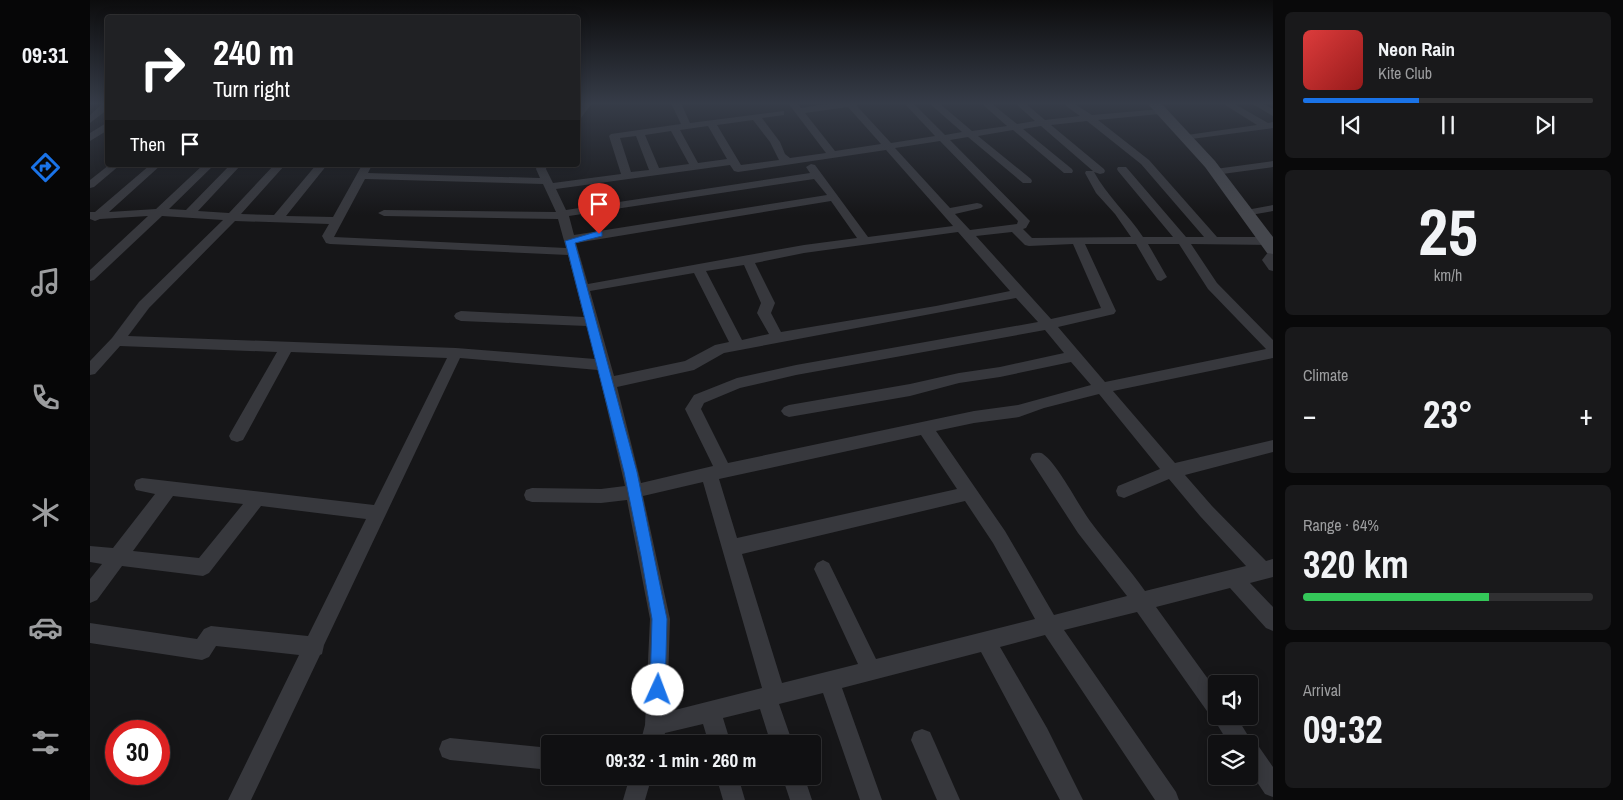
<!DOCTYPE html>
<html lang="en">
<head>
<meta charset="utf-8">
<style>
  body { margin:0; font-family:"Archivo Narrow",sans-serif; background:#19191b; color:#f1f3f6; height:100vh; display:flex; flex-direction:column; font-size:19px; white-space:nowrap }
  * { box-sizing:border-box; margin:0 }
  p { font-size:16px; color:#9c9d9f }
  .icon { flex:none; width:28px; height:28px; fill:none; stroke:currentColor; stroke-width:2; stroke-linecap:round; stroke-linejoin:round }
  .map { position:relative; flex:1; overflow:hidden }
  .details { display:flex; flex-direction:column; gap:12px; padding:12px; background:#09090a; width:350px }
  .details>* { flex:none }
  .top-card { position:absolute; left:15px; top:15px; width:475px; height:152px; border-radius:5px; box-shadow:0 2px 12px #0003,0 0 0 1px #303032; background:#202124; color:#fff; overflow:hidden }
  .buttons { position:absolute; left:1118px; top:675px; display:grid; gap:10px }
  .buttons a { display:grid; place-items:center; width:50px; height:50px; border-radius:5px; background:#101012; box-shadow:0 2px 12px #0003,0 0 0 1px #303032; font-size:25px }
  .speed { position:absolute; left:15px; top:720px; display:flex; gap:10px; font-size:25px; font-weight:700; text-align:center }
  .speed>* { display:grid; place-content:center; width:65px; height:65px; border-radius:50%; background:#101012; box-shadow:0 2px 12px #0003,0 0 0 1px #303032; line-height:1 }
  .speed .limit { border:8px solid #d22; background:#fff; color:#111 }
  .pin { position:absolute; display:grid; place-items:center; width:42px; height:42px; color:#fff; margin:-51px -21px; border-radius:50% 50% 50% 0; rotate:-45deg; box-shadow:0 0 5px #0007 }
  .pin .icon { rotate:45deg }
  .me { position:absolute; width:55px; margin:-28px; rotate:2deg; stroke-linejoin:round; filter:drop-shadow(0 0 4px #0008) }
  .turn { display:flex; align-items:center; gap:18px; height:105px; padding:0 25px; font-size:22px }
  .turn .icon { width:65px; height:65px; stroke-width:2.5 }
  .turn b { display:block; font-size:35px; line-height:42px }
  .then { display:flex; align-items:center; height:48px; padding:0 25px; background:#0003; gap:10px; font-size:19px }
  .big { font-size:38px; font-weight:700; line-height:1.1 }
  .details .widget { flex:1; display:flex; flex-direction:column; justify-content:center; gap:8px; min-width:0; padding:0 18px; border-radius:8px; background:#19191b }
  .details .dial { align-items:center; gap:0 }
  .dial b { font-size:65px; line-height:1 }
  .song { display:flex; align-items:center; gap:15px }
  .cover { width:60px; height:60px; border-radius:8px; background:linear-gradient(135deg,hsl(0 70% 55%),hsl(0 70% 35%)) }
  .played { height:5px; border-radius:2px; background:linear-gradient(90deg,#1a73e8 40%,#303032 40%) }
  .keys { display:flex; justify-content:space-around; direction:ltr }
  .heat { display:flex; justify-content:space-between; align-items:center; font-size:28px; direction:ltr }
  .charge { height:8px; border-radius:4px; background:linear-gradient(90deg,#34c759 64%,#303032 0) }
  .trip { position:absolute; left:451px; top:735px; width:280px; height:50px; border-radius:5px; background:#101012; box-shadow:0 2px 12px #0003,0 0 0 1px #303032; font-weight:700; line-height:50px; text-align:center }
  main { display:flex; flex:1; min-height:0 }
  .tabs { display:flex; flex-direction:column; width:90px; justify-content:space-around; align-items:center; background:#060607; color:#9c9d9f }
  .tabs .icon { width:35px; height:35px }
  .tabs .current { color:#1a73e8 }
  .tabs b { font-size:22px; color:#f1f3f6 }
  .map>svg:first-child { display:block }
</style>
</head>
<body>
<main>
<nav class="tabs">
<b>09:31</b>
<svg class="icon current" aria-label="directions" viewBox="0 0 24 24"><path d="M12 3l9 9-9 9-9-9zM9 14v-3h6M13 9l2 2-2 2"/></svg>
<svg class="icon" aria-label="music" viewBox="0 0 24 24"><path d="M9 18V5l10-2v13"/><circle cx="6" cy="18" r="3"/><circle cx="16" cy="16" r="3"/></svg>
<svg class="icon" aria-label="phone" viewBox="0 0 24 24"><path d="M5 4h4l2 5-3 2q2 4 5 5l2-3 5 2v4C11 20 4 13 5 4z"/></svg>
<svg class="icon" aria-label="climate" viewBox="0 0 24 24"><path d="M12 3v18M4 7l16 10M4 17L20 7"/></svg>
<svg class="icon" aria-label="car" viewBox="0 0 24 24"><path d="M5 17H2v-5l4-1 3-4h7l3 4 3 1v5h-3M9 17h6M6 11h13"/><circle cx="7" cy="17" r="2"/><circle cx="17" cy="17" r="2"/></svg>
<svg class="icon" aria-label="filters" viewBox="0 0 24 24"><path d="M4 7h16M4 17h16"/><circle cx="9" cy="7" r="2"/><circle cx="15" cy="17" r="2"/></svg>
</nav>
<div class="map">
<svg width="1183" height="800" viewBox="0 0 1183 800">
  <rect width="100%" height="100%" fill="#161618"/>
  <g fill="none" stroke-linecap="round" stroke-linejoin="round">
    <g fill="#37383d" fill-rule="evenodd">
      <path d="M493,103H502L491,118L488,119V110Z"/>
      <path d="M581,103H591L600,123L694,111V115L672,118L690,142L695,154L700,158L736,153L698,103H707L711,108L744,103H769L766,105L801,143L845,136L814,103H823L855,135L872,132L839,103H849L882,131L917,126L891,103H901L927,124L945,121L925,103H935L955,120L990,116L972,103H983L1002,115L1072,109L1074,111L1069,114L1008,120L1059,160L1127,237H1183V245L1101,244L1127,283L1183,340V358L1023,391L1085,463L1183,440V452L1095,475L1122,506L1176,561L1183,559V577L1160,583L1183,607V631L1176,628L1140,588L1066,607L1126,690V716H1146L1162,742L1167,744L1183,767V797L1175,794L1159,770V744H1139L1122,716L1119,714L1047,612L974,630L1086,792L1089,800H1065L955,635L910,647L957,728L993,800H970L891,652L752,688L792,800H770L733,693L689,704L703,744H681L670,709L633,718L641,744H619L613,724L575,733L572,744H550L555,725L560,619L537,500L511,503L442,502L436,500L434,495L436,490L442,488L511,489L535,486L508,370L370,358L234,645L232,654L230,655L161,800H138L209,655L126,646L119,657L112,660L0,643V623L107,639L114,629L121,626L218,636L276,519L171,506L119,573L113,576L32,566L7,600L0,603V579L12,564L0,562V546L23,548L65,494L46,490L44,485L46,480L52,478L284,505L357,358L201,352L153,440L147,442L141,440L139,436L141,432L187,352L30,346L5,374L0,375V361L22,338L49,302L133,220L72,216L4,280L0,281V270L58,216L10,219L5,221L0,219V212H5L60,165H71L19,212L66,209L113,165H124L79,209L96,210L140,165H151L108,211L139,213L184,165H195L151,214L184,215L226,165H237L196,216L243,217L272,165H282L278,173L450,178L446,169L447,165H457L456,169L463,183L531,174L519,136L521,134L591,124ZM758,107L791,144L745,151L715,113ZM663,120L680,142L689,160L651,165L627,125ZM997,121L1051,164L1114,237H1096L1036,167H1028L1027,169L1028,171L1083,237H1053C1038,214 1017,196 1004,172L1010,174L1014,173L1015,171L1014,169L961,125ZM618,126L637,159L608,163L590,130ZM951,126L1003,171H996L995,173L1006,193L1025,214L1041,237L942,238L933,229L936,228L940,221L938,219L860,140L878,137L933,183H941L942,181L941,179L888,136L923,130L974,173H982L983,171L982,169L933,129ZM581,131L599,164L569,168L555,135ZM546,136L559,170L541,172L530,138ZM850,141L928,221L927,224L880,230L865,214L891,208L893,206L891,204L887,203L860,208L805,148ZM796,150L863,226L778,237L725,165L721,164L716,167L720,173L476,210L466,189L640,165L644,171L648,172ZM275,179L453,184L466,212L294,210L288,213L294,216L468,219L476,248L244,237ZM724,179L737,195L484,235L479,216ZM741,201L767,238L714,245L498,284L486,243ZM145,221L239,224L232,236L236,243L240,244L478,255L494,317L371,311L366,313L364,316L366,319L371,321L497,326L505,359L366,348L38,336L59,308ZM868,232L920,291L846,306L691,332L681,313L685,303L665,263L714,253ZM922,232L935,245L939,246L983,244L1011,308L961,319L886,236ZM995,244H1046L1067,280L1071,281L1077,277L1058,244H1089L1118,289L1176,349L1015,382L968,327L1024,314L1026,311ZM654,265L671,303L667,313L679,334L652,340L616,271ZM604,273L639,342L625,345L595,361L524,376L500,291ZM926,298L948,322L706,365L647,378L604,395L595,409L623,466L551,483L527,387L604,370L634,353ZM955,330L974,353L910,367L869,373L820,384L699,405L694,407L691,411L694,415L699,417L820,396L869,383L910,377L981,362L1001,385L928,405L884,411L638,463L611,409L614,403L650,388L706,375ZM1009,394L1070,469L1028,486L1026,491L1028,496L1034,498L1079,479L1110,516L1156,566L1055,591C1038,567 1018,545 1000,521C989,506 967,463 953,454C950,452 946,453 942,454L940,459L988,533L1037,596L964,615L915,531L846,431L884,423L929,417L954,408ZM831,435L867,489L647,538L629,479ZM613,482L672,688L577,712L580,619L553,496ZM83,496L153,504L109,558L43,551ZM875,501L903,543L945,619L786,659L739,563L733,560L727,563L724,569L768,664L692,683L652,554Z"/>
      <path d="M1132,103H1143L1178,123L1183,122V128L1094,140V136L1097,135L1167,125Z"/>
      <path d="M1161,103H1172L1183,109V116Z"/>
      <path d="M12,104H18V109L0,123V115Z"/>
      <path d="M18,122V130L0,141V133Z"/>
      <path d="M1183,161V167L1125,175L1120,172L1125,169Z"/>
      <path d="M19,165H30L4,187L0,188V180Z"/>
      <path d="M1183,205V211L1155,216L1149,213L1151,211Z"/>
      <path d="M1183,250V271L1179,270L1172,260L1179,251Z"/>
      <path d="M832,729L840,732L870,800H847L821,740L824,732Z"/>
      <path d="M360,738L460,748V770L360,760L352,757L349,749L352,741Z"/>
      <path d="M540,776H562L555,800H533Z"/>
      <path d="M626,776H648L655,800H633Z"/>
      <path d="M692,776H714L722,800H700Z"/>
    </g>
    <path fill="#45474d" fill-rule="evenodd" d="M1057,103H1071L1125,161L1183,237V254L1177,253L1115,167Z"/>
  </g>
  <linearGradient id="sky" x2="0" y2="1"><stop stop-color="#0c0c0d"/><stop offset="0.48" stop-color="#363c48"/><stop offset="1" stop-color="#363c48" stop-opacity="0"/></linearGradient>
  <rect width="1183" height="215" fill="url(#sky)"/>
  <path fill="#1a73e8" stroke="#114b97" d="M509,231L512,232V236L485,243L547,472L564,556L577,619L575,690L573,695L568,698L562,695L560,690L562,619L551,556L534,472L475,241Z"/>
</svg>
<div class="buttons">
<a><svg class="icon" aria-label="sound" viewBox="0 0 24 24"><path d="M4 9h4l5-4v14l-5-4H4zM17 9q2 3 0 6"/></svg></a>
<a><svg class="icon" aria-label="layers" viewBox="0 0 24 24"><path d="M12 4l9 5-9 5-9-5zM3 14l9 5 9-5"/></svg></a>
</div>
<div class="speed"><div class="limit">30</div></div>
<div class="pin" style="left:509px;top:234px;background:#d93025"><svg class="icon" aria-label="arrive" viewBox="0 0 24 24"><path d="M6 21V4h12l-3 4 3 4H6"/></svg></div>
<svg class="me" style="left:568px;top:690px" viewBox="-20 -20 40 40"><circle r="19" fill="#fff"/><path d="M0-13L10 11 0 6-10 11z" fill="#1a73e8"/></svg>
<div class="trip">09:32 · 1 min · 260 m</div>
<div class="top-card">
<div class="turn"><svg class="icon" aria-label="right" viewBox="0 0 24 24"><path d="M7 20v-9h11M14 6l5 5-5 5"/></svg><div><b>240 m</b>Turn right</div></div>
<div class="then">Then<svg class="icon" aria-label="arrive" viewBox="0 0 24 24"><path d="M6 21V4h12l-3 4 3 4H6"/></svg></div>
</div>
</div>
<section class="details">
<div class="widget">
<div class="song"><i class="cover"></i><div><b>Neon Rain</b><p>Kite Club</p></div></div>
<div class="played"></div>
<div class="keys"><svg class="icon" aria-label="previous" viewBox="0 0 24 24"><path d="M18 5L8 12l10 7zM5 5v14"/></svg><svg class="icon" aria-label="pause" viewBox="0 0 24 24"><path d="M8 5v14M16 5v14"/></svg><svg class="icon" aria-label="next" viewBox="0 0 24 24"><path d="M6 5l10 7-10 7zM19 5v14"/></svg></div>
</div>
<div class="widget dial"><b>25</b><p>km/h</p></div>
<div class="widget"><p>Climate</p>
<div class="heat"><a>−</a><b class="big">23°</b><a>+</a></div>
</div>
<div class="widget"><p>Range · 64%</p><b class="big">320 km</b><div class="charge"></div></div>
<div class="widget"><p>Arrival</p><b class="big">09:32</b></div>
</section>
</main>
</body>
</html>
